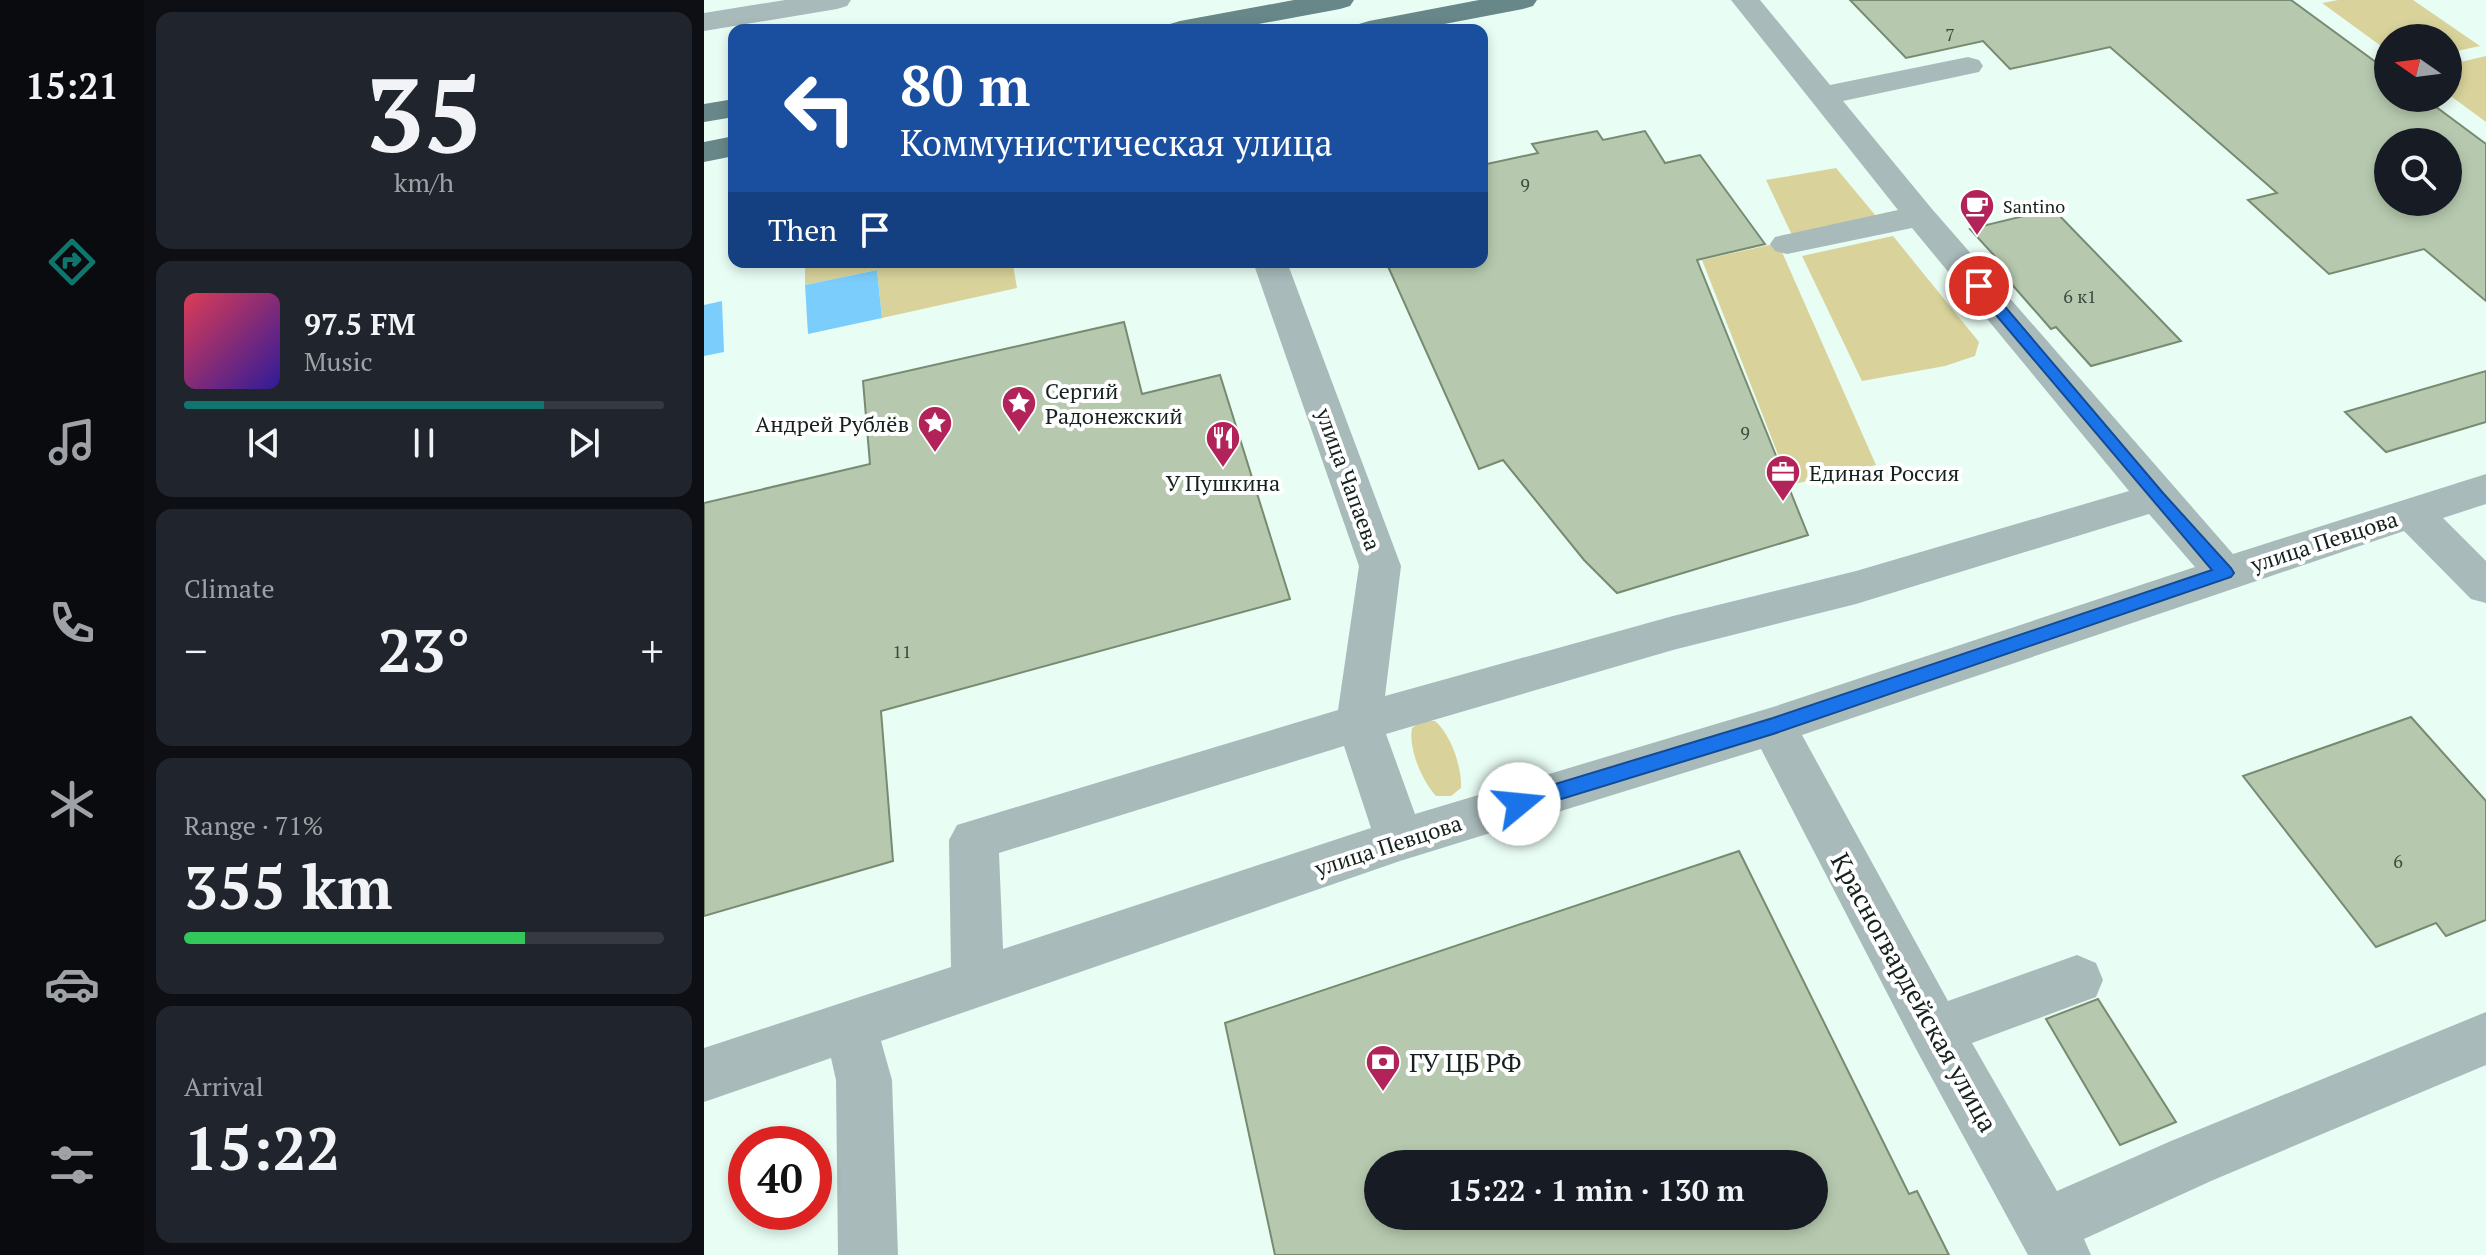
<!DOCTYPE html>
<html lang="en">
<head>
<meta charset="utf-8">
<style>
  body { margin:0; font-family:"PT Serif",serif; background:#20242c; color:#f1f3f6; height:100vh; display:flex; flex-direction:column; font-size:30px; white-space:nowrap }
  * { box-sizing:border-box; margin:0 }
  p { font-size:26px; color:#9ea1a6 }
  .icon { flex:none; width:44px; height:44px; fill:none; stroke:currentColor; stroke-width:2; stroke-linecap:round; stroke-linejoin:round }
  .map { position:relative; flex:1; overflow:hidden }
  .side { display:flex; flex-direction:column; gap:12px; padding:12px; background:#0d0f14; width:560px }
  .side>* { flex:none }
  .guide { position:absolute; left:24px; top:24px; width:760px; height:244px; border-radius:16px; box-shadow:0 4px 12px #0003; background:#1a4fa0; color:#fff; overflow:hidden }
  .needle { width:52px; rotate:284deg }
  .tools { position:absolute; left:1670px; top:24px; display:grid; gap:16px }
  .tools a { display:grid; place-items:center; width:88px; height:88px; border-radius:50%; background:#171b24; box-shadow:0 4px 12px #0003; font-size:40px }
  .speed { position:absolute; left:24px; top:1126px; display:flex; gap:16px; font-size:40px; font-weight:700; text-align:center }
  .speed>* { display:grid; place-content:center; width:104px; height:104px; border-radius:50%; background:#171b24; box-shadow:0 4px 12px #0003; line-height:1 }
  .speed .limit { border:12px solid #d22; background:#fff; color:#111 }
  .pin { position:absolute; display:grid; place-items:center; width:68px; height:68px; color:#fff; margin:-34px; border:4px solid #fff; border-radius:50%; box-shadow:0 2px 8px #0007 }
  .me { position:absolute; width:88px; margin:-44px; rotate:73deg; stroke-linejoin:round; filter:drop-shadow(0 0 6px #0008) }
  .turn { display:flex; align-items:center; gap:28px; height:168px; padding:0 40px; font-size:36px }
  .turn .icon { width:104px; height:104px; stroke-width:2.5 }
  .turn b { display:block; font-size:56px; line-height:68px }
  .then { display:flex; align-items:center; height:76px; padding:0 40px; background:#0003; gap:16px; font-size:30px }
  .big { font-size:60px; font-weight:800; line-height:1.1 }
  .side .card { flex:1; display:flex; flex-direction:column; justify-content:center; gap:12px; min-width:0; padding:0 28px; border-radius:16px; background:#20242c }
  .side .dial { align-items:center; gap:0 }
  .dial b { font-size:104px; line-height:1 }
  .song { display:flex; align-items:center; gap:24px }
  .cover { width:96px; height:96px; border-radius:12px; background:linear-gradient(135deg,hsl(350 70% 55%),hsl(250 70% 35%)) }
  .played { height:8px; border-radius:4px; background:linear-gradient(90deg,#0f766e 75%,#363941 75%) }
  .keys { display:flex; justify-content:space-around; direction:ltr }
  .heat { display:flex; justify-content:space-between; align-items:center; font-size:44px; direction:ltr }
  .charge { height:12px; border-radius:6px; background:linear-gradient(90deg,#34c759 71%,#363941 0) }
  .trip { position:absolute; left:660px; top:1150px; width:464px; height:80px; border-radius:40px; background:#171b24; box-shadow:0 4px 12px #0003; font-weight:800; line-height:80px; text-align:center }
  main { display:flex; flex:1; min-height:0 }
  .tabs { display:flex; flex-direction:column; width:144px; justify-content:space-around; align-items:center; background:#090b0e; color:#9ea1a6 }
  .tabs .icon { width:56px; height:56px }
  .tabs .selected { color:#0f766e }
  .tabs b { font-size:36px; color:#f1f3f6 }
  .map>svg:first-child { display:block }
</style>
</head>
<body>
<main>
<nav class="tabs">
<b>15:21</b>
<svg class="icon selected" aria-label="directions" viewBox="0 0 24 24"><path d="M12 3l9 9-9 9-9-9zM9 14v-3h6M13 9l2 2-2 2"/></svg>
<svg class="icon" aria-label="music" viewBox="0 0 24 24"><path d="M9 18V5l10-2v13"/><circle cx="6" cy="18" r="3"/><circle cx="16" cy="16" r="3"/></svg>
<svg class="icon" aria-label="phone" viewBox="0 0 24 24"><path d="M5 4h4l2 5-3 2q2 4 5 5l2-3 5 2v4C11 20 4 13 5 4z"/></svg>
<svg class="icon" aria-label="climate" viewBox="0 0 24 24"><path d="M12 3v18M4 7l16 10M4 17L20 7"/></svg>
<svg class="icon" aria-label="car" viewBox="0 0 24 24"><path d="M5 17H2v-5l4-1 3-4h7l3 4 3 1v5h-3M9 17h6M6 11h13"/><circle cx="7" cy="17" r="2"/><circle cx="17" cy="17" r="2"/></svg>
<svg class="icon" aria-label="filters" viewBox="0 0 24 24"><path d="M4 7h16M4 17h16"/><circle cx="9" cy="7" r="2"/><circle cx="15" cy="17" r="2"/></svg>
</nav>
<section class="side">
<div class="card dial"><b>35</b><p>km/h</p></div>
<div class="card">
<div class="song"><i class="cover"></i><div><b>97.5 FM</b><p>Music</p></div></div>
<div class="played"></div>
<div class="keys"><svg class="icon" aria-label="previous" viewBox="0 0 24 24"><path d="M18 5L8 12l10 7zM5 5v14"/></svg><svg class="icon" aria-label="pause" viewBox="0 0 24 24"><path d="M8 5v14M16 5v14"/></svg><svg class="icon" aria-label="next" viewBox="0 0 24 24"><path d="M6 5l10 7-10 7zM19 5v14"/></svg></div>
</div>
<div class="card"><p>Climate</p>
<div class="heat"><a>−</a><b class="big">23°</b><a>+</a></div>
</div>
<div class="card"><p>Range · 71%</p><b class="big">355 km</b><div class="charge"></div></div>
<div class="card"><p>Arrival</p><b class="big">15:22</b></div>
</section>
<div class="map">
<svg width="1782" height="1255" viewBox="0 0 1782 1255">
  <rect width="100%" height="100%" fill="#e8fdf4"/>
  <g fill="#d9d39b">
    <path d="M1634,0H1709L1776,46L1744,53V38H1684V51L1618,3Z"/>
    <path d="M1782,56V122L1744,94V65Z"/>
    <path d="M1132,168L1172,216L1088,235L1062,180Z"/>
    <path d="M1189,236L1275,342L1271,356L1241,366L1158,381L1098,256Z"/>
    <path d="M1074,243L1172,465L1086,485L998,260Z"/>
    <path d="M101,262H324L309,265L313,288L178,318L173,270L101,285Z"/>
    <path d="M718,721H731C747,735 758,767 757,788L747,796H732C718,781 704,748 708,728Z"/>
  </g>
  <g fill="#7bcdfb">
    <path d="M173,270L178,318L104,334L101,285Z"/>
    <path d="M18,301L20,352L0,356V305Z"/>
  </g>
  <g fill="#b6c9ae" stroke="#788a70" stroke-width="2" fill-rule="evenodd">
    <path d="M1146,0H1587L1684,71V98H1720L1782,144V301L1720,249L1625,274L1544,200L1573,193L1406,47L1306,69L1279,41L1202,58ZM1684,142H1744V202H1684Z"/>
    <path d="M893,131L899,140L941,131L961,163L996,155L1061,244L993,260L1104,535L913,593L880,560L799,460L775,469L682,262H778V165L834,153L828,144Z"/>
    <path d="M1349,209L1477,341L1387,366L1352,327L1347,329L1290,264L1297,263L1266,229Z"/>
    <path d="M420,322L438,394L516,375L586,599L177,711L189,861L0,916V503L166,464L159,381Z"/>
    <path d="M1782,371V422L1682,452L1641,412Z"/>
    <path d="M1707,717L1782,801V920L1742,936L1732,923L1672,947L1539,776Z"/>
    <path d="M1035,851L1205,1194L1213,1191L1245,1255H571L521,1023ZM674,1164H1110V1216H674Z"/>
    <path d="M1394,999L1472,1122L1416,1145L1342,1019Z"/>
  </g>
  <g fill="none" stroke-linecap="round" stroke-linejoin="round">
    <g fill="#a9babb" fill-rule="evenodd">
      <path d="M81,0H147L143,6L133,9L0,31V13Z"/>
      <path d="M1027,0H1056L1126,85L1264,57L1275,60L1279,66L1275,72L1139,101L1228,209L1529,554L1782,474V504L1739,518L1782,561V603L1767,599L1700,531L1098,735L1244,1001L1373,955L1392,963L1399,980L1392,997L1268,1043L1353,1191L1467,1141L1782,1012V1065L1507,1181L1380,1239L1387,1255H1324L1212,1049L1057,749L696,861L177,1041L188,1080L194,1255H134L132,1080L127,1058L0,1102V1048L247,967L245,840L253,825L634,710L655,566L549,262H583L697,566L681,696L969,616L1152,571L1425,491L1208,228L1083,254L1071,251L1066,244L1071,237L1194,210ZM1445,514L1491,567L1069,707L711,814L682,734L969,650L1152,604ZM640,746L667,828L299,949L295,853Z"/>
    </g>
    <g fill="#678789" fill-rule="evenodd">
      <path d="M590,0H650L646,6L636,9L522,30H461L466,24L476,21Z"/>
      <path d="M775,0H833L829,6L819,9L709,30H650L655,24L665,21Z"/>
      <path d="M30,99V117L0,122V104Z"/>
      <path d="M30,136V156L0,162V142Z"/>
    </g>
  </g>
  <path fill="#1a73e8" stroke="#114b97" stroke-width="2" d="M1275,281L1281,283L1459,493L1527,568L1530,573L1527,577L1069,734L815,812L808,810L805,804L808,798L815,795L1069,718L1508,570L1270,289L1268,286Z"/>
  <defs>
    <symbol id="cafe-pin" viewBox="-11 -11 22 30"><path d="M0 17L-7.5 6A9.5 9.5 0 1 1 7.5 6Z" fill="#b22359" stroke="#fff"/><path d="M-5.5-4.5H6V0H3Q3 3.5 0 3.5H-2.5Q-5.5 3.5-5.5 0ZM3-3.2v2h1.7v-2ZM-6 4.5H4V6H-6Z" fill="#fff"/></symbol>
    <symbol id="sight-pin" viewBox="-11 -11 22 30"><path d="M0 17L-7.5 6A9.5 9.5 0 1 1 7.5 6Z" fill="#b22359" stroke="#fff"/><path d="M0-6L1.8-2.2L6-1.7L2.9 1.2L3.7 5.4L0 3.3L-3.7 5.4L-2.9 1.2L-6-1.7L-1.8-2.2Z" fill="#fff"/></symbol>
    <symbol id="restaurant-pin" viewBox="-11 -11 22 30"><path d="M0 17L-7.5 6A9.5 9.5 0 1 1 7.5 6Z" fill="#b22359" stroke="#fff"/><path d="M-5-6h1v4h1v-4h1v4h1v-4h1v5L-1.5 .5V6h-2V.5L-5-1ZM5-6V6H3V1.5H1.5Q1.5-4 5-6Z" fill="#fff"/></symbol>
    <symbol id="office-pin" viewBox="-11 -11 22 30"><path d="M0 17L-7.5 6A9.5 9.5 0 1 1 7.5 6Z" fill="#b22359" stroke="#fff"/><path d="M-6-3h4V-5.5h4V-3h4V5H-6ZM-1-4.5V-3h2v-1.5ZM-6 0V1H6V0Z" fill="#fff"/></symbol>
    <symbol id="bank-pin" viewBox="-11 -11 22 30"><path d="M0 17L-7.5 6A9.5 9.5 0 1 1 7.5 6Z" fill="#b22359" stroke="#fff"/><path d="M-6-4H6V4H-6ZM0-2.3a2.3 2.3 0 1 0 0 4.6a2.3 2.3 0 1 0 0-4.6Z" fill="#fff"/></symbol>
  </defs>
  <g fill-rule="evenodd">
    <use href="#cafe-pin" x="1253" y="186" width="40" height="54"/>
    <use href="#sight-pin" x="295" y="383" width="40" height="54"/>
    <use href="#sight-pin" x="211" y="403" width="40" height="54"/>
    <use href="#restaurant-pin" x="499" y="418" width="40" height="54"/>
    <use href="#office-pin" x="1059" y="452" width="40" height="54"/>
    <use href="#bank-pin" x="659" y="1042" width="40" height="54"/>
  </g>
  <g text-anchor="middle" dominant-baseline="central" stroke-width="8" stroke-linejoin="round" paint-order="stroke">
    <g font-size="18" fill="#3c4b40">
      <text x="1246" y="34">7</text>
      <text x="821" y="184">9</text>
      <text x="1376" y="296">6 к1</text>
      <text x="1041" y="432">9</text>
      <text x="198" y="651">11</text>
      <text x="1694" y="861">6</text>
    </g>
    <g font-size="18" fill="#14211c" stroke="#fff" text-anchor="start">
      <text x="1299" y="206">Santino</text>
    </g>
    <g font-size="22" fill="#14211c" stroke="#fff" text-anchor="start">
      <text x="341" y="390">Сергий<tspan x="341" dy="25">Радонежский</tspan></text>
      <text x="205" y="423" text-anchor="end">Андрей Рублёв</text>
      <text x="1105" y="472">Единая Россия</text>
      <text x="519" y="482" text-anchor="middle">У Пушкина</text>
    </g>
    <g font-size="22" fill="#14211c" stroke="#fff">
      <text transform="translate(645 479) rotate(70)">улица Чапаева</text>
      <text transform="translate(1620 541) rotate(-18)">улица Певцова</text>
      <text transform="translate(684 845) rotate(-18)">улица Певцова</text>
    </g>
    <g font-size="26" fill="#14211c" stroke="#fff">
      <text transform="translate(1211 992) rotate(61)">Красногвардейская улица</text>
    </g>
    <g font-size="26" fill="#14211c" stroke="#fff" text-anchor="start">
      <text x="705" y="1062">ГУ ЦБ РФ</text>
    </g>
  </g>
</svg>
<div class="tools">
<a><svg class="needle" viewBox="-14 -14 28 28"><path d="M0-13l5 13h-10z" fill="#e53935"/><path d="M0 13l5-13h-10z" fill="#9ea1a6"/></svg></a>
<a><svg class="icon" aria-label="search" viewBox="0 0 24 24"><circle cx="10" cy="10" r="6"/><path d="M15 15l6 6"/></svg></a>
</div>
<div class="speed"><div class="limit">40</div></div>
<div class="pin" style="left:1275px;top:286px;background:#d93025"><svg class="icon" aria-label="arrive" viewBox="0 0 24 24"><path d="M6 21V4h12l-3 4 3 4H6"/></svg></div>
<svg class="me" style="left:815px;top:804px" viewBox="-20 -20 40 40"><circle r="19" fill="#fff"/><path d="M0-13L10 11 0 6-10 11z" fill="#1a73e8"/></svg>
<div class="trip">15:22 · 1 min · 130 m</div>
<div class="guide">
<div class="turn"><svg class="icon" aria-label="left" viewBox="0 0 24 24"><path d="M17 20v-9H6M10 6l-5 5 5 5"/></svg><div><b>80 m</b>Коммунистическая улица</div></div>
<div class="then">Then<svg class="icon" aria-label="arrive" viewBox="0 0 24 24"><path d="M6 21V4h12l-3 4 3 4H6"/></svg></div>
</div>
</div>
</main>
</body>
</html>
